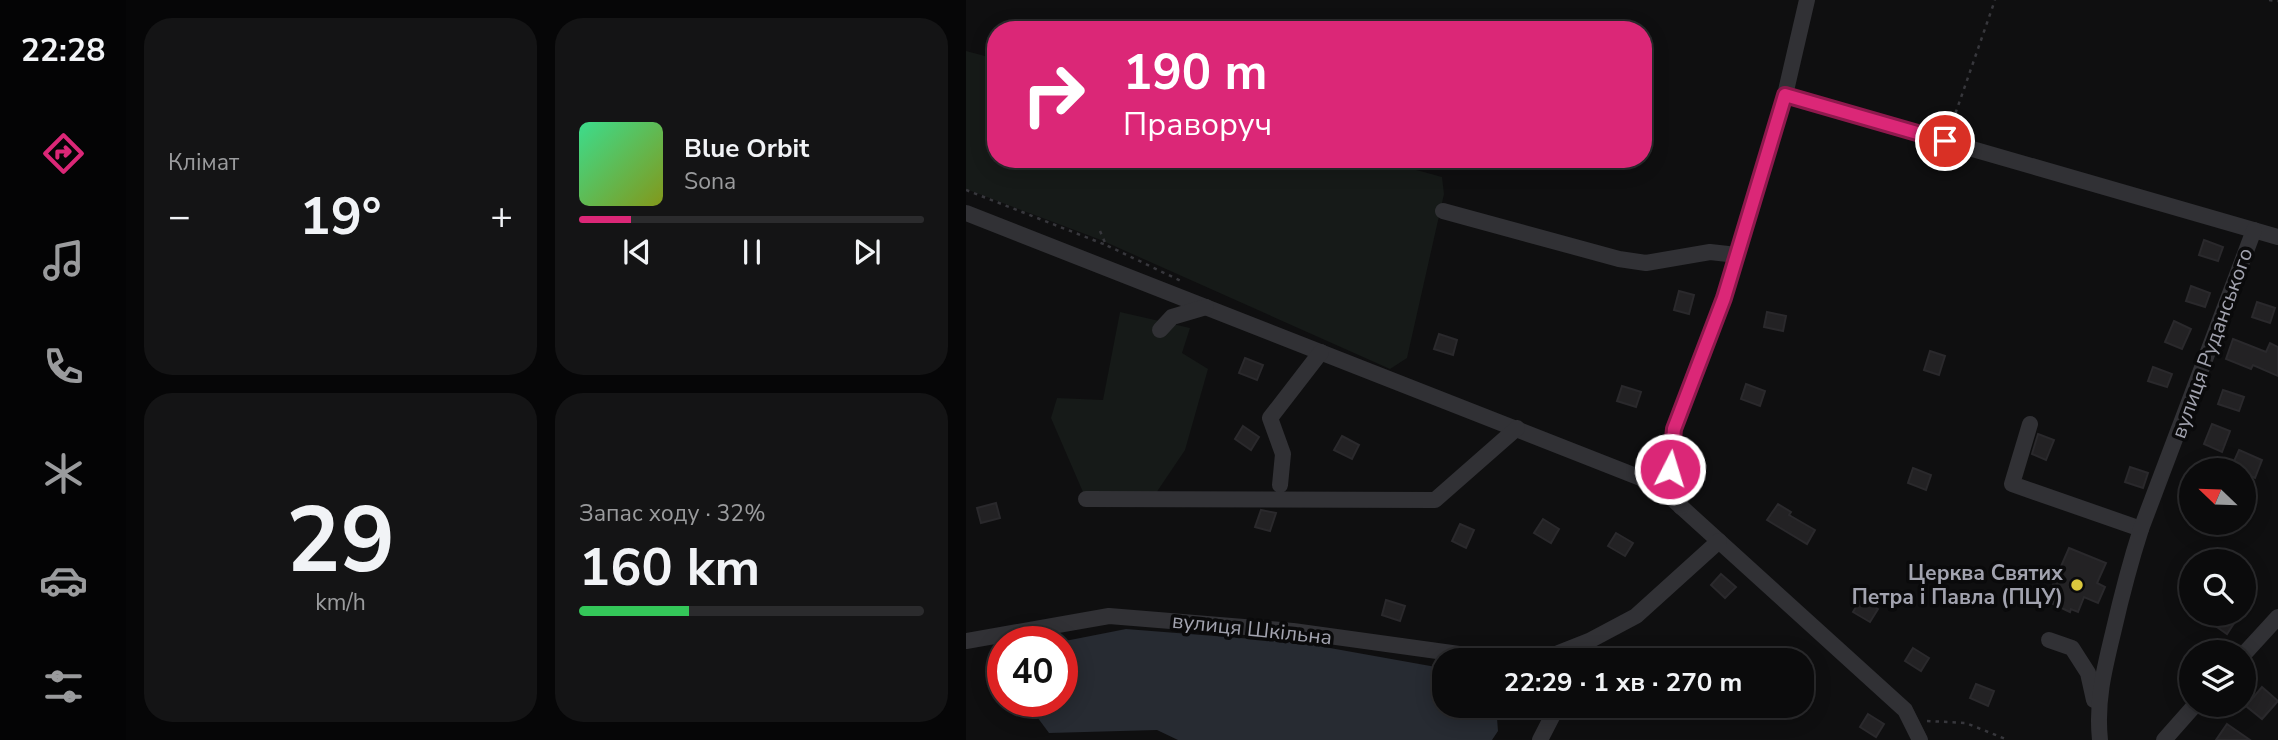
<!DOCTYPE html>
<html lang="uk">
<head>
<meta charset="utf-8">
<style>
  body { margin:0; font-family:"Nunito Sans",sans-serif; background:#141415; color:#f1f3f6; height:100vh; display:flex; flex-direction:column; font-size:26px; white-space:nowrap }
  * { box-sizing:border-box; margin:0 }
  p { font-size:23px; color:#9a9b9d }
  .icon { flex:none; width:38px; height:38px; fill:none; stroke:currentColor; stroke-width:2; stroke-linecap:round; stroke-linejoin:round }
  .map { position:relative; flex:1; overflow:hidden }
  .sheet { display:flex; flex-direction:column; gap:18px; padding:18px; background:#060607; width:840px }
  .sheet>* { flex:none }
  .top-card { position:absolute; left:21px; top:21px; width:665px; height:147px; border-radius:28px; box-shadow:0 4px 18px #0003,0 0 0 2px #2b2b2d; background:#db2777; color:#fff; overflow:hidden }
  .needle { width:46px; rotate:293deg }
  .controls { position:absolute; left:1213px; top:458px; display:grid; gap:14px }
  .controls a { display:grid; place-items:center; width:77px; height:77px; border-radius:50%; background:#0b0b0c; box-shadow:0 4px 18px #0003,0 0 0 2px #2b2b2d; font-size:35px }
  .speed { position:absolute; left:21px; top:626px; display:flex; gap:14px; font-size:35px; font-weight:700; text-align:center }
  .speed>* { display:grid; place-content:center; width:91px; height:91px; border-radius:50%; background:#0b0b0c; box-shadow:0 4px 18px #0003,0 0 0 2px #2b2b2d; line-height:1 }
  .speed .limit { border:10px solid #d22; background:#fff; color:#111 }
  .pin { position:absolute; display:grid; place-items:center; width:60px; height:60px; color:#fff; margin:-30px; border:4px solid #fff; border-radius:50%; box-shadow:0 2px 7px #0007 }
  .me { position:absolute; width:77px; margin:-38px; rotate:5deg; stroke-linejoin:round; filter:drop-shadow(0 0 5px #0008) }
  .turn { display:flex; align-items:center; gap:24px; height:147px; padding:0 21px; font-size:32px }
  .turn .icon { width:91px; height:91px; stroke-width:2.5 }
  .turn b { display:block; font-size:49px; line-height:60px }
  .big { font-size:52px; font-weight:700; line-height:1.1 }
  .sheet .widget { flex:1; display:flex; flex-direction:column; justify-content:center; gap:10px; min-width:0; padding:0 24px; border-radius:28px; background:#141415 }
  .sheet .dial { align-items:center; gap:0 }
  .dial b { font-size:91px; line-height:1 }
  .song { display:flex; align-items:center; gap:21px }
  .cover { width:84px; height:84px; border-radius:10px; background:linear-gradient(135deg,hsl(150 70% 55%),hsl(70 70% 35%)) }
  .played { height:7px; border-radius:4px; background:linear-gradient(90deg,#db2777 15%,#2b2b2d 15%) }
  .keys { display:flex; justify-content:space-around; direction:ltr }
  .heat { display:flex; justify-content:space-between; align-items:center; font-size:38px; direction:ltr }
  .charge { height:10px; border-radius:5px; background:linear-gradient(90deg,#34c759 32%,#2b2b2d 0) }
  .sheet .tiles { flex:1; display:grid; gap:18px; grid-template-columns:repeat(2,1fr) }
  .trip { position:absolute; left:466px; top:648px; width:382px; height:70px; border-radius:28px; background:#0b0b0c; box-shadow:0 4px 18px #0003,0 0 0 2px #2b2b2d; font-weight:700; line-height:70px; text-align:center }
  main { display:flex; flex:1; min-height:0 }
  .dock { display:flex; flex-direction:column; width:126px; justify-content:space-around; align-items:center; background:#040405; color:#9a9b9d }
  .dock .icon { width:49px; height:49px }
  .dock .active { color:#db2777 }
  .dock b { font-size:32px; color:#f1f3f6 }
  .map>svg:first-child { display:block }
</style>
</head>
<body>
<main>
<nav class="dock">
<b>22:28</b>
<svg class="icon active" aria-label="directions" viewBox="0 0 24 24"><path d="M12 3l9 9-9 9-9-9zM9 14v-3h6M13 9l2 2-2 2"/></svg>
<svg class="icon" aria-label="music" viewBox="0 0 24 24"><path d="M9 18V5l10-2v13"/><circle cx="6" cy="18" r="3"/><circle cx="16" cy="16" r="3"/></svg>
<svg class="icon" aria-label="phone" viewBox="0 0 24 24"><path d="M5 4h4l2 5-3 2q2 4 5 5l2-3 5 2v4C11 20 4 13 5 4z"/></svg>
<svg class="icon" aria-label="climate" viewBox="0 0 24 24"><path d="M12 3v18M4 7l16 10M4 17L20 7"/></svg>
<svg class="icon" aria-label="car" viewBox="0 0 24 24"><path d="M5 17H2v-5l4-1 3-4h7l3 4 3 1v5h-3M9 17h6M6 11h13"/><circle cx="7" cy="17" r="2"/><circle cx="17" cy="17" r="2"/></svg>
<svg class="icon" aria-label="filters" viewBox="0 0 24 24"><path d="M4 7h16M4 17h16"/><circle cx="9" cy="7" r="2"/><circle cx="15" cy="17" r="2"/></svg>
</nav>
<section class="sheet">
<div class="tiles">
<div class="widget"><p>Клімат</p>
<div class="heat"><a>−</a><b class="big">19°</b><a>+</a></div>
</div>
<div class="widget">
<div class="song"><i class="cover"></i><div><b>Blue Orbit</b><p>Sona</p></div></div>
<div class="played"></div>
<div class="keys"><svg class="icon" aria-label="previous" viewBox="0 0 24 24"><path d="M18 5L8 12l10 7zM5 5v14"/></svg><svg class="icon" aria-label="pause" viewBox="0 0 24 24"><path d="M8 5v14M16 5v14"/></svg><svg class="icon" aria-label="next" viewBox="0 0 24 24"><path d="M6 5l10 7-10 7zM19 5v14"/></svg></div>
</div>
<div class="widget dial"><b>29</b><p>km/h</p></div>
<div class="widget"><p>Запас ходу · 32%</p><b class="big">160 km</b><div class="charge"></div></div>
</div>
</section>
<div class="map">
<svg width="1312" height="740" viewBox="0 0 1312 740">
  <rect width="100%" height="100%" fill="#0f0f10"/>
  <g fill="#161a18">
    <path d="M0,51L30,59V159H410L476,177L478,194L441,358L424,369L135,240L0,189Z"/>
    <path d="M154,312L224,328L216,353L242,369L219,450L186,499H120L85,418L91,398L137,400Z"/>
  </g>
  <path fill="#272b32" d="M160,629L336,643L470,667L478,671V705H530L532,731L526,740H212L191,730L83,733L60,702H96V642H94Z"/>
  <g fill="#232224" stroke="#2a292c" stroke-width="2">
    <path d="M1238,240L1257,247L1252,261L1233,255Z"/>
    <path d="M1225,286L1244,293L1239,307L1220,301Z"/>
    <path d="M713,291L728,295L723,314L708,310Z"/>
    <path d="M1291,302L1309,308L1304,323L1286,317Z"/>
    <path d="M801,312L820,316L817,331L798,327Z"/>
    <path d="M1208,321L1225,329L1216,349L1199,342Z"/>
    <path d="M473,334L491,340L487,355L468,349Z"/>
    <path d="M1267,339L1300,352L1304,343L1312,347V376L1287,365L1285,369L1260,359Z"/>
    <path d="M964,351L979,356L973,375L958,370Z"/>
    <path d="M279,358L297,365L291,380L273,373Z"/>
    <path d="M1187,367L1206,374L1201,387L1182,381Z"/>
    <path d="M780,384L799,391L794,406L775,399Z"/>
    <path d="M656,386L675,392L670,407L651,401Z"/>
    <path d="M1257,390L1278,397L1273,411L1252,404Z"/>
    <path d="M1246,424L1264,431L1256,452L1238,444Z"/>
    <path d="M277,426L293,437L285,450L269,439Z"/>
    <path d="M1072,434L1088,440L1080,460L1066,454Z"/>
    <path d="M376,436L393,445L386,459L368,450Z"/>
    <path d="M1273,450L1296,460L1289,478L1278,473V471L1265,468Z"/>
    <path d="M1164,467L1182,473L1177,488L1159,482Z"/>
    <path d="M947,468L965,475L960,490L942,483Z"/>
    <path d="M30,503L34,518L15,523L11,508Z"/>
    <path d="M812,504L825,512L823,515L849,530L841,544L801,520Z"/>
    <path d="M295,510L310,513L304,531L289,527Z"/>
    <path d="M577,519L593,529L585,543L568,533Z"/>
    <path d="M494,524L508,530L500,548L486,541Z"/>
    <path d="M650,533L667,543L659,556L642,546Z"/>
    <path d="M1103,548L1140,563L1131,583L1139,587L1132,603L1118,597L1112,612L1105,609L1104,612L1087,604L1092,592L1085,589Z"/>
    <path d="M755,574L770,587L759,598L745,585Z"/>
    <path d="M895,599L912,609L904,622L887,612Z"/>
    <path d="M420,600L439,606L434,621L416,615Z"/>
    <path d="M1255,614H1274L1261,634L1248,625Z"/>
    <path d="M947,648L963,658L955,671L939,661Z"/>
    <path d="M1010,684L1028,691L1022,706L1004,698Z"/>
    <path d="M1296,687L1312,701L1296,719L1280,706Z"/>
    <path d="M902,714L918,724L910,737L894,727Z"/>
    <path d="M1261,724L1284,740H1250Z"/>
  </g>
  <g fill="none" stroke-linecap="round" stroke-linejoin="round">
    <g stroke="#37373c" stroke-width="2.5" stroke-dasharray="3.5 5" stroke-linecap="butt">
      <path d="M1303,0L1312,1"/>
      <path d="M984,129L1029,0"/>
      <path d="M0,190L140,245"/>
      <path d="M134,231L140,245L215,281"/>
      <path d="M961,721L1000,723L1042,740"/>
    </g>
    <g stroke="#313135" stroke-width="16">
      <path d="M819,95L1312,237"/>
      <path d="M477,211L653,259L680,263L744,252L771,255"/>
      <path d="M0,213L690,484L939,710L954,740"/>
      <path d="M194,330L206,317L240,307"/>
      <path d="M1064,424L1046,484L1175,529"/>
      <path d="M314,485L317,454L304,418L355,352"/>
      <path d="M120,499L469,500L551,428"/>
      <path d="M715,507L704,469L708,429L758,298L819,95L841,0"/>
      <path d="M1083,640L1106,648L1122,673L1128,700"/>
      <path d="M0,641L143,616L327,631L529,659L573,660"/>
      <path d="M1278,654L1312,617"/>
      <path d="M575,660L623,641L670,616L753,541"/>
      <path d="M574,740L592,705"/>
      <path d="M1134,740C1130,702 1138,670 1147,633C1155,598 1164,563 1175,529L1288,230"/>
      <path d="M1198,740L1229,705"/>
    </g>
  </g>
  <g fill="none" stroke-linecap="round" stroke-linejoin="round">
    <defs>
      <path id="route" d="M704,469L708,429L758,298L819,95L979,141"/>
    </defs>
    <use href="#route" stroke="#8e194d" stroke-width="18"/>
    <use href="#route" stroke="#db2777" stroke-width="12"/>
  </g>
  <circle fill="#dac73d" stroke="#0a0a0b" stroke-width="2.5" cx="1111" cy="585" r="7"/>
  <g text-anchor="middle" dominant-baseline="central" stroke-width="7" stroke-linejoin="round" paint-order="stroke">
    <g font-size="21" fill="#a2a3af" stroke="#0a0a0b">
      <text transform="translate(1246 343) rotate(-70)">вулиця Руданського</text>
      <text transform="translate(286 629) rotate(6)">вулиця Шкільна</text>
    </g>
    <g font-size="21" font-weight="bold" fill="#a2a3af" stroke="#0a0a0b" text-anchor="end">
      <text x="1097" y="573">Церква Святих<tspan x="1097" dy="24">Петра і Павла (ПЦУ)</tspan></text>
    </g>
  </g>
</svg>
<div class="controls">
<a><svg class="needle" viewBox="-14 -14 28 28"><path d="M0-13l5 13h-10z" fill="#e53935"/><path d="M0 13l5-13h-10z" fill="#9a9b9d"/></svg></a>
<a><svg class="icon" aria-label="search" viewBox="0 0 24 24"><circle cx="10" cy="10" r="6"/><path d="M15 15l6 6"/></svg></a>
<a><svg class="icon" aria-label="layers" viewBox="0 0 24 24"><path d="M12 4l9 5-9 5-9-5zM3 14l9 5 9-5"/></svg></a>
</div>
<div class="speed"><div class="limit">40</div></div>
<div class="pin" style="left:979px;top:141px;background:#d93025"><svg class="icon" aria-label="arrive" viewBox="0 0 24 24"><path d="M6 21V4h12l-3 4 3 4H6"/></svg></div>
<svg class="me" style="left:704px;top:469px" viewBox="-20 -20 40 40"><circle r="17" fill="#db2777" stroke="#fff" stroke-width="3"/><path d="M0-11L8 9 0 5-8 9z" fill="#fff"/></svg>
<div class="trip">22:29 · 1 хв · 270 m</div>
<div class="top-card">
<div class="turn"><svg class="icon" aria-label="right" viewBox="0 0 24 24"><path d="M7 20v-9h11M14 6l5 5-5 5"/></svg><div><b>190 m</b>Праворуч</div></div>
</div>
</div>
</main>
</body>
</html>
